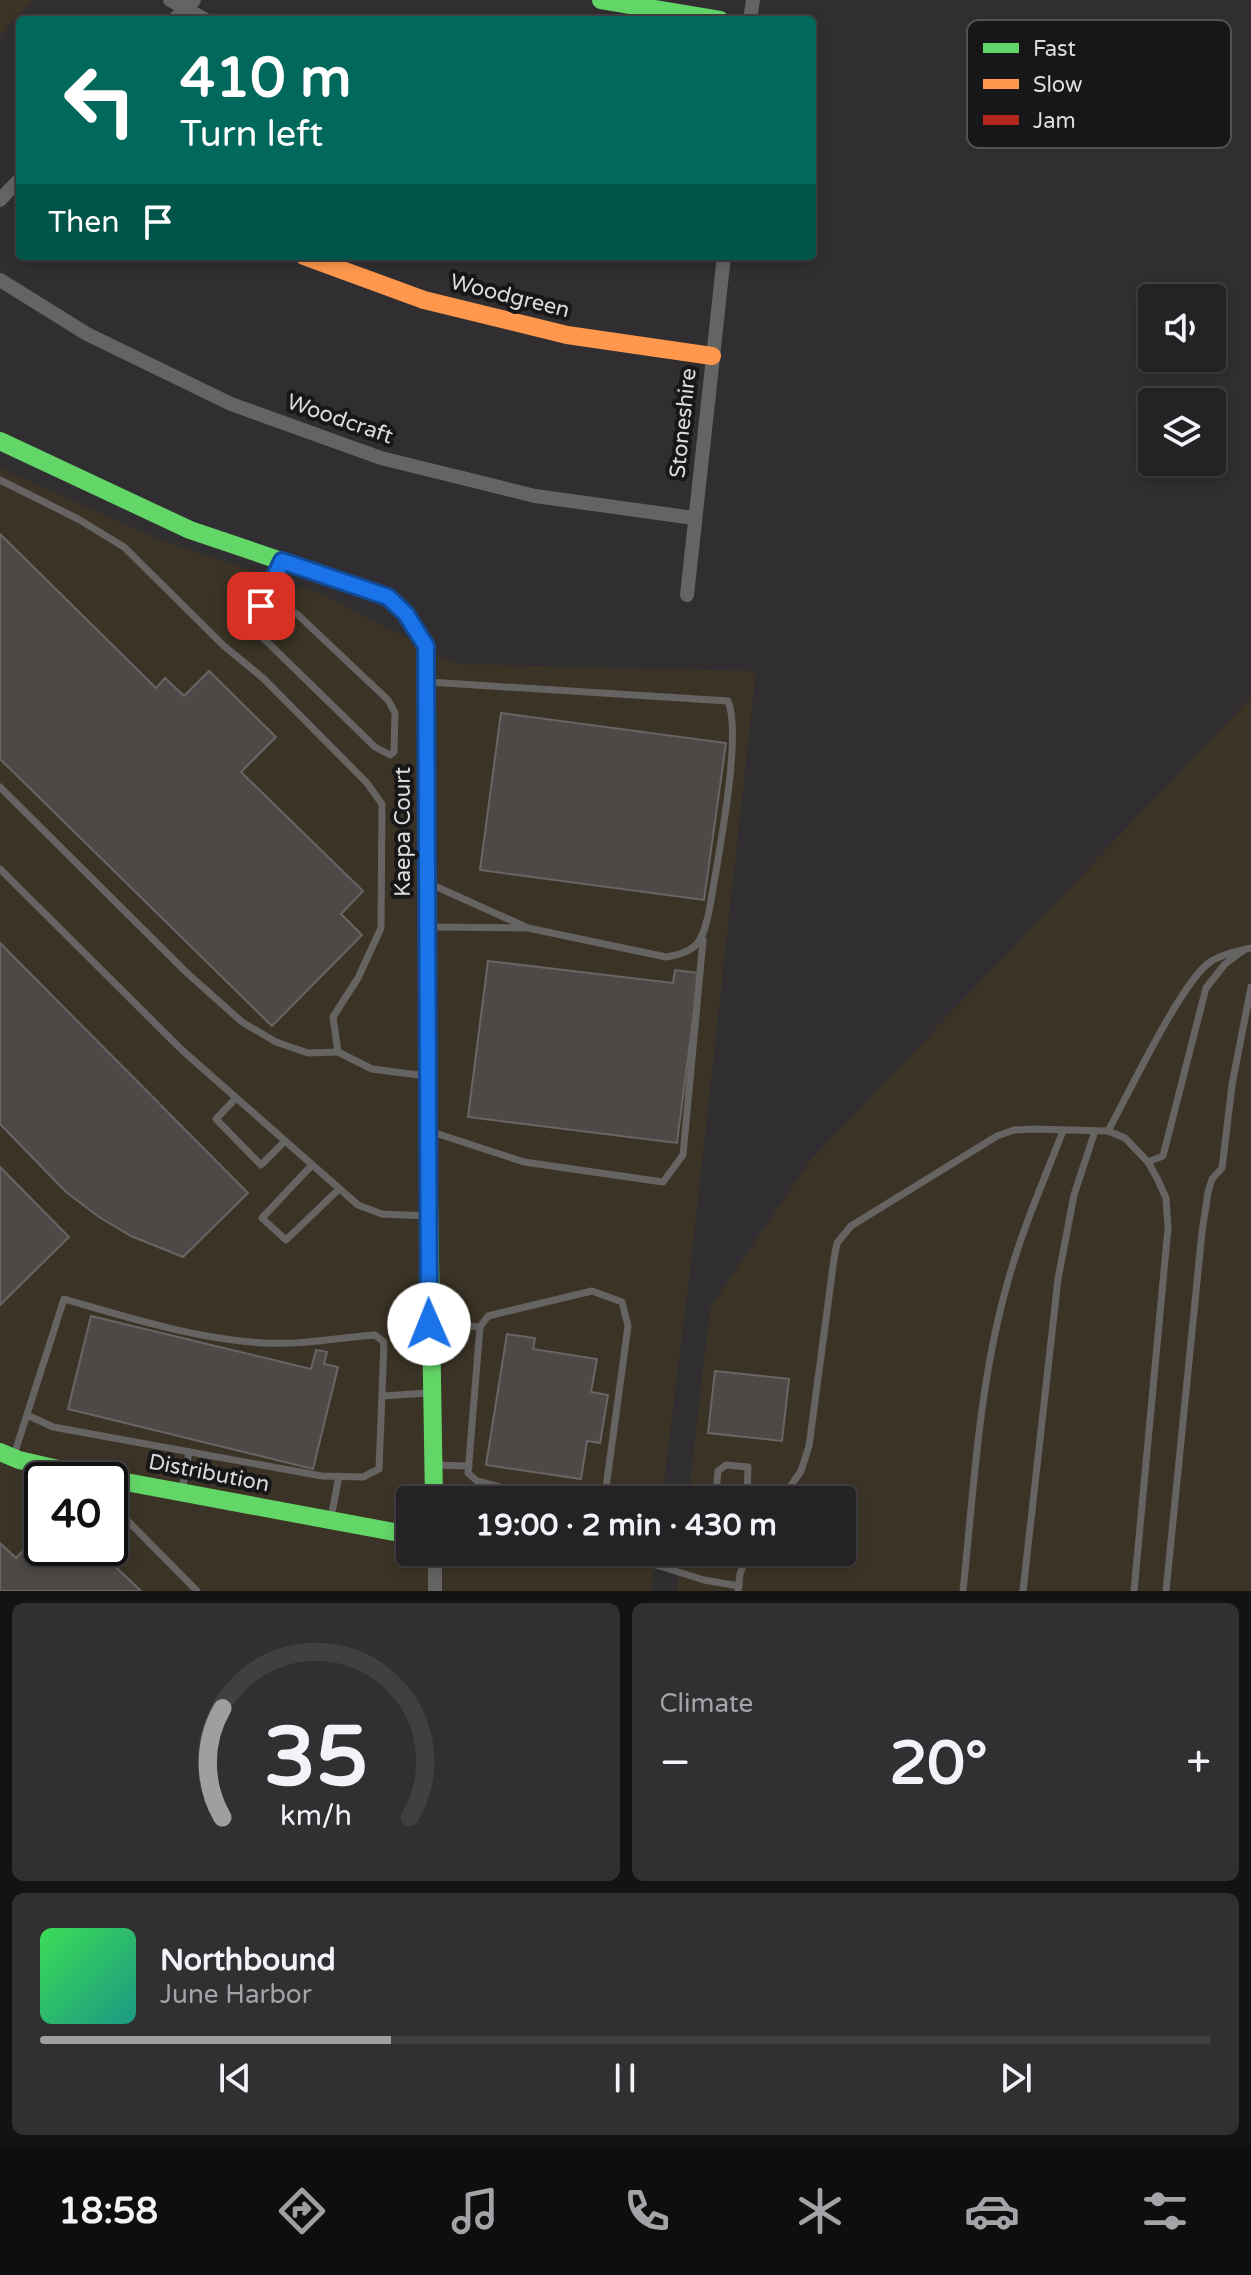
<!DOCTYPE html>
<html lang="en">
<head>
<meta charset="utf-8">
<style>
  body { margin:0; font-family:"Varela Round",sans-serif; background:#302f32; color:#f1f3f6; height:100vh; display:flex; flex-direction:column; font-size:30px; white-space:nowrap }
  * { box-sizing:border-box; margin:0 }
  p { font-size:26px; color:#a3a4a7 }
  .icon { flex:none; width:44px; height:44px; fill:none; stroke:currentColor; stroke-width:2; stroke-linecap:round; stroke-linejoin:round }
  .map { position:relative; height:1591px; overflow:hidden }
  .side { display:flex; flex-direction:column; gap:12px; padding:12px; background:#141314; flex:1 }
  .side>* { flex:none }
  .banner { position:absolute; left:16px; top:16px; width:800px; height:244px; border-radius:8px; box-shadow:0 4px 12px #0003,0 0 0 2px #413f42; background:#00695c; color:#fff; overflow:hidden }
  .tools { position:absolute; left:1138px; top:284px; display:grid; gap:16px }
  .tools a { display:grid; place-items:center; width:88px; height:88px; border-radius:8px; background:#242225; box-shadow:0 4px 12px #0003,0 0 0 2px #413f42; font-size:40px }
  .speed { position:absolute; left:24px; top:1462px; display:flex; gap:16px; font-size:40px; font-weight:700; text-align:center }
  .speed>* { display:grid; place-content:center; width:104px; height:104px; border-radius:50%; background:#242225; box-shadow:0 4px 12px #0003,0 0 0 2px #413f42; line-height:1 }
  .speed .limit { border:4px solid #111; border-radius:12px; background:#fff; color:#111 }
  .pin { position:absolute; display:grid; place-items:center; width:68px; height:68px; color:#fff; margin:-34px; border-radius:16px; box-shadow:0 4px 12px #0006 }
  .me { position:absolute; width:88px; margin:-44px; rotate:359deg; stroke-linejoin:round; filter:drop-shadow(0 0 6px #0008) }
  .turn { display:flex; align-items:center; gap:28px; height:168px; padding:0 32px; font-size:36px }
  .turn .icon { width:104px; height:104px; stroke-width:2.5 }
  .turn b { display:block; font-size:56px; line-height:68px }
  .then { display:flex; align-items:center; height:76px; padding:0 32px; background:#0003; gap:16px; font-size:30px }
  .big { font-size:60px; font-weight:700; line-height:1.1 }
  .side .card { flex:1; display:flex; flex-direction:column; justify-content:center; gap:12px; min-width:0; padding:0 28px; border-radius:12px; background:#302f32 }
  .side .dial { align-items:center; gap:0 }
  .dial svg { height:208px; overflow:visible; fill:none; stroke:#413f42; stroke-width:7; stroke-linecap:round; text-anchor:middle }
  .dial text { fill:#f1f3f6; stroke:none }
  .song { display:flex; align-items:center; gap:24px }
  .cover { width:96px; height:96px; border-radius:12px; background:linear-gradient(135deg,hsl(130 70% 55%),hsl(170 70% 35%)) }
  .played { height:8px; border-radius:4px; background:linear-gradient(90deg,#a09ea1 30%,#413f42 30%) }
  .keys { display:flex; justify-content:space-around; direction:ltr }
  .heat { display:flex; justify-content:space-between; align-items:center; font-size:44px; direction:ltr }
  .side .tiles { flex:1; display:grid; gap:12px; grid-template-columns:1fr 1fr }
  .card:last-child { grid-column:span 2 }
  .trip { position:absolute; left:396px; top:1486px; width:460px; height:80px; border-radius:8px; background:#242225; box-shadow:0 4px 12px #0003,0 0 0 2px #413f42; font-weight:700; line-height:80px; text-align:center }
  .menu { display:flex; height:128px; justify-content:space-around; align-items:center; background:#0e0e0f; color:#a3a4a7 }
  .menu .icon { width:56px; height:56px }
  .menu .on { color:#a09ea1 }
  .menu b { font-size:36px; color:#f1f3f6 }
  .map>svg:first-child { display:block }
</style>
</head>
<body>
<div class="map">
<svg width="1251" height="1591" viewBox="0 0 1251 1591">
  <rect width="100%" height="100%" fill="#302e31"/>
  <g fill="#3b3426" fill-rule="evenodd">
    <path d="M0,0H34L0,36Z"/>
    <path d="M0,468L158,539L324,595L456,664L756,671L692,1254L662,1500H410V1552H656L651,1591H0ZM42,1480H110V1548H42Z"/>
    <path d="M1251,697V1591H677L682,1552H842V1500H688L710,1308L808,1163Z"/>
  </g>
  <g fill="#4e4947" stroke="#676566" stroke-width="2">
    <path d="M0,534L156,688L165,678L184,696L209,671L276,737L241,772L363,891L341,914L362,935L272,1026L0,759Z"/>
    <path d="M501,713L726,743L704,900L480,870Z"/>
    <path d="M0,943L248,1193L183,1257L131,1236L99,1217L66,1192L0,1124Z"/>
    <path d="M488,961L673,983L675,970L699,973L677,1143L468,1117Z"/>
    <path d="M0,1167L69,1237L0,1305Z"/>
    <path d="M91,1316L311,1369L316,1350L327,1352L324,1364L338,1367L313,1469L68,1409Z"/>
    <path d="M507,1334L535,1338L533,1349L597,1359L591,1392L608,1395L600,1443L587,1441L581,1479L486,1465Z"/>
    <path d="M715,1371L789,1379L782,1441L708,1433Z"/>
    <path d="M42,1531V1548H96L141,1591H0V1543L16,1558Z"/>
  </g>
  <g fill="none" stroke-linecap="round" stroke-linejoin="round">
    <g stroke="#656463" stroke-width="7">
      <path d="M0,480L78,519L124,547L224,646L263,678L367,783L382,804L381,928L358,978L333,1017L338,1052L372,1069L426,1076"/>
      <path d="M261,606L287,609L297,614L388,700L395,713L394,752L390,755L375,747L256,631L254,619L281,563"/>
      <path d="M428,682L728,701C743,736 716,868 709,912C702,942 698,952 666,957L528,928L429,927"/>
      <path d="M0,787L186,972L242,1022L276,1042L308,1053L338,1052"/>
      <path d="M0,869L183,1051L358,1205L382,1214L427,1216"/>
      <path d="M428,883L526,927"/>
      <path d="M236,1098L216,1119L261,1165L284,1142"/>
      <path d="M429,1131L524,1162L663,1182L683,1155L703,940"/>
      <path d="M1108,1131C1128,1095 1181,982 1210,962C1222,954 1238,951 1251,948"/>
      <path d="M1148,1162L1163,1156L1206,988L1225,964L1244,950"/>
      <path d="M311,1166L262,1218L286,1240L339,1189"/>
      <path d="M430,1324L480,1327"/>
      <path d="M382,1396L430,1393"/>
      <path d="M14,1455L64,1299C130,1318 196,1339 264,1343C300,1345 338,1338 375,1335L384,1342L379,1469L363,1477L322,1476L53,1427L27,1415"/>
      <path d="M435,1465L469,1466"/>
      <path d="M110,1485L118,1511L197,1591"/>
      <path d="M182,1490L189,1452"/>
      <path d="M549,1500L477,1481L468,1473L480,1327L488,1316L592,1291L622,1302L628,1326L605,1495L598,1500"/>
      <path d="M715,1500L718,1471L726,1465L748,1467L747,1500"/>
      <path d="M781,1500L801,1471L809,1446L834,1259L837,1243L851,1226L997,1136L1014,1130L1033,1129L1108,1131L1125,1138L1148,1162L1157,1178L1166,1198L1168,1228L1134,1591"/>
      <path d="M331,1518L339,1476"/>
      <path d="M608,1552L675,1561L700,1558L745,1562"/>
      <path d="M640,1560L704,1580L739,1586"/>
      <path d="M738,1591L740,1574L748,1552"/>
      <path d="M963,1591C974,1487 979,1382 1008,1281C1022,1230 1044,1180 1063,1131"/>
      <path d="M1023,1591L1058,1279L1074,1195L1095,1131"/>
      <path d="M1166,1591L1202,1232L1208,1192L1212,1179L1222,1168L1232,1085L1251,987"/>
    </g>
    <g stroke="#656463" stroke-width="14">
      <path d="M170,0L206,20"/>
      <path d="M174,20L194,0"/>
      <path d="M750,20L753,0"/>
      <path d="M0,200L20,179"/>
      <path d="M0,280L87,334L231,404L381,458L535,496L694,518"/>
      <path d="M687,595L724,256"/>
      <path d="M435,1552V1591"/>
    </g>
    <g stroke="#63d668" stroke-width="18">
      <path d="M601,0L720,20"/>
      <path d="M0,441L190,530L388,597L406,614L426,646V710"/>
      <path d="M427,1078L434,1500"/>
      <path d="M0,1452L19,1460L67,1471L410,1535"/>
    </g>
    <path stroke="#ff974d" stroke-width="18" d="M304,256L424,300L567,335L712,356"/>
    <path stroke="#b3261e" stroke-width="18" d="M426,710L427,1078"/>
  </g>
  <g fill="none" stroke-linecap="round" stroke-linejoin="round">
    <defs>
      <path id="route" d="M261,606L282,561L388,597L406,614L426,646L429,1324"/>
    </defs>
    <use href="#route" stroke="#114b97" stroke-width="20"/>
    <use href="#route" stroke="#1a73e8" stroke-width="14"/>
  </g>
  <g text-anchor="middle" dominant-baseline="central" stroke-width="8" stroke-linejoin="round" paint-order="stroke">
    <g font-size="22" fill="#dddbde" stroke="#171618">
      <text transform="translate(510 296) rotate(14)">Woodgreen</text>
      <text transform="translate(340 419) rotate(19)">Woodcraft</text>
      <text transform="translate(683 423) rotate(-84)">Stoneshire</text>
      <text transform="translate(403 832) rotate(-90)">Kaepa Court</text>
      <text transform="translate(209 1473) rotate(11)">Distribution</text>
    </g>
  </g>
  <rect x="967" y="20" width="264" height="128" rx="12" fill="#171618" stroke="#525153" stroke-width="2"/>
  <rect x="983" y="43" width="36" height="10" fill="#63d668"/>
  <rect x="983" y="79" width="36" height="10" fill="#ff974d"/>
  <rect x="983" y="115" width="36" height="10" fill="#b3261e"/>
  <g font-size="22" fill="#dddbde">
    <text x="1033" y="56">Fast</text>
    <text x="1033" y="92">Slow</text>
    <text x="1033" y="128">Jam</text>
  </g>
</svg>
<div class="tools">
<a><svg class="icon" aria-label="sound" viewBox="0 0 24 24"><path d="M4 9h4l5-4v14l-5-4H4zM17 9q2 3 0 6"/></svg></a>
<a><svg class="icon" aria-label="layers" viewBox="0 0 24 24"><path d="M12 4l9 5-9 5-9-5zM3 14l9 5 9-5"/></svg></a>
</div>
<div class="speed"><div class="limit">40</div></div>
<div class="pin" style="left:261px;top:606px;background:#d93025"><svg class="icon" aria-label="arrive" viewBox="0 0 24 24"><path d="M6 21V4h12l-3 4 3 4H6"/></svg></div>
<svg class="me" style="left:429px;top:1324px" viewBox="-20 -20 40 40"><circle r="19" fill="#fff"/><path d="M0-13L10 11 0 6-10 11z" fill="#1a73e8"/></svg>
<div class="trip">19:00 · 2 min · 430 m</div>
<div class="banner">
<div class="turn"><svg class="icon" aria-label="left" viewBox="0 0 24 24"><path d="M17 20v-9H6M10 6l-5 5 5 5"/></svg><div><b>410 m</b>Turn left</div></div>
<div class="then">Then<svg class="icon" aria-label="arrive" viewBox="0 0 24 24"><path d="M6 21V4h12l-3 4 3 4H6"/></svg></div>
</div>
</div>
<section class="side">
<div class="tiles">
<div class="card dial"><svg viewBox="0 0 100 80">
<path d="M14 69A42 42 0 1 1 86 69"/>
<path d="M14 69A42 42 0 0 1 14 27" stroke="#a09ea1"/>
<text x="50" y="56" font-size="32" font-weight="700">35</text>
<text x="50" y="72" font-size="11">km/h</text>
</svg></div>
<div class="card"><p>Climate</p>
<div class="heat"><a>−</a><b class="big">20°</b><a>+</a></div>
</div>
<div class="card">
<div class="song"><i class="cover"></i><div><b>Northbound</b><p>June Harbor</p></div></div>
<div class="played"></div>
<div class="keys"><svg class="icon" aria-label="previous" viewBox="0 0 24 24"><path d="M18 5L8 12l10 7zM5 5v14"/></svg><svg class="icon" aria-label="pause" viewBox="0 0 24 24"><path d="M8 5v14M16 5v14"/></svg><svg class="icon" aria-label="next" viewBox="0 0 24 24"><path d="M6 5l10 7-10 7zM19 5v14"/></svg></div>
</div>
</div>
</section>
<nav class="menu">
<b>18:58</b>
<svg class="icon on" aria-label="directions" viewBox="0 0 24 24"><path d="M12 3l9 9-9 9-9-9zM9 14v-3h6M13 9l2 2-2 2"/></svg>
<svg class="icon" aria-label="music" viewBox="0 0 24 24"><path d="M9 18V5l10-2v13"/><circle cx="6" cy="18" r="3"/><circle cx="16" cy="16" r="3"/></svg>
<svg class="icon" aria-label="phone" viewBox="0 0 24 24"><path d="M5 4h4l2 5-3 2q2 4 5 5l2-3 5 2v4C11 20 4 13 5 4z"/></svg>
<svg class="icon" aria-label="climate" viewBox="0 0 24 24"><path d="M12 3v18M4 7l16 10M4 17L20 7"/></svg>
<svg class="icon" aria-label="car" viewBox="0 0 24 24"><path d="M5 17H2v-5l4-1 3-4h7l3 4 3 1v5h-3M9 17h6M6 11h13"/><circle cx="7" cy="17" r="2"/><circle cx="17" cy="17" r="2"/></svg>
<svg class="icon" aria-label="filters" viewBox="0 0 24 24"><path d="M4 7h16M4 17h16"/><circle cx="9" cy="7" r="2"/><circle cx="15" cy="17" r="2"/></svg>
</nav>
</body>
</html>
